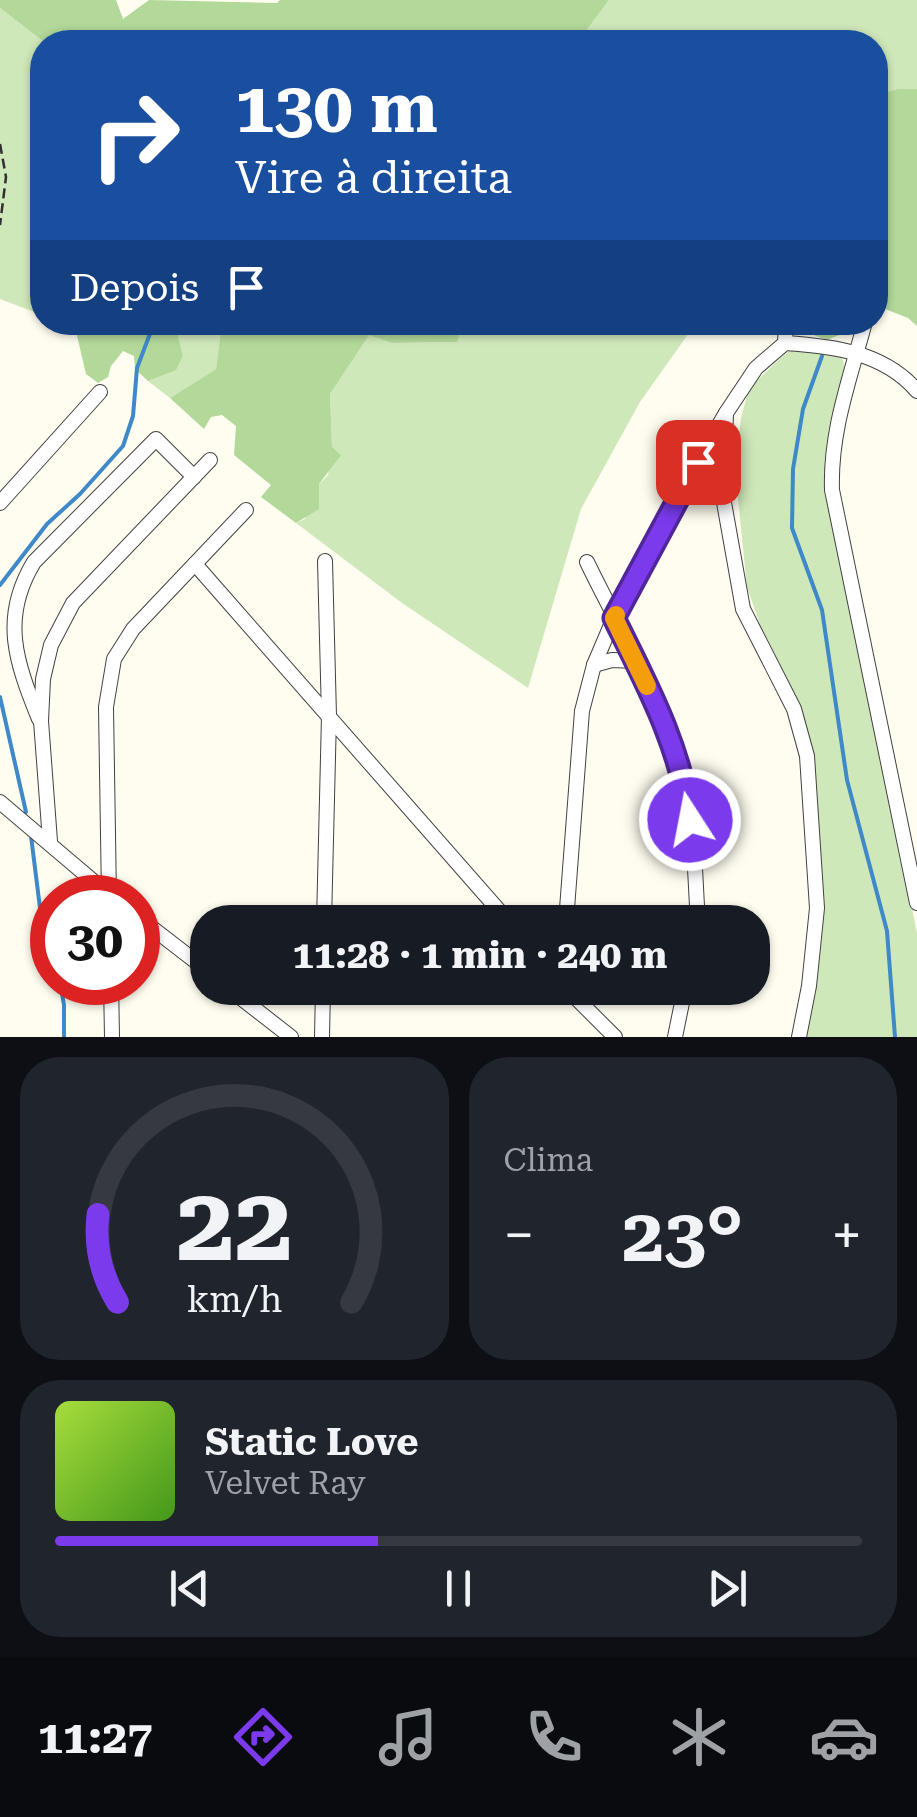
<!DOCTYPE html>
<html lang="pt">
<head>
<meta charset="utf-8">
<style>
  body { margin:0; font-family:"Roboto Serif",serif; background:#20242c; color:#f1f3f6; height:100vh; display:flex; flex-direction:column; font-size:38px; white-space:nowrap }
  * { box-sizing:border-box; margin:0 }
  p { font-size:32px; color:#9ea1a6 }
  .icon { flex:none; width:55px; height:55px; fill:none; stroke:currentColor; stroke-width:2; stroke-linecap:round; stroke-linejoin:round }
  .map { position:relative; height:1037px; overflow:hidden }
  .sheet { display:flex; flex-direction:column; gap:20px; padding:20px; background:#0d0f14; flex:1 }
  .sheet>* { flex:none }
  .guide { position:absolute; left:30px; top:30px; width:858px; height:305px; border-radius:40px; box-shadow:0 2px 8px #0004; background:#1a4fa0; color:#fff; overflow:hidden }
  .speed { position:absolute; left:30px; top:875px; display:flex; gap:20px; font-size:50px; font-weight:700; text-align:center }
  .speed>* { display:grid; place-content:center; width:130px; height:130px; border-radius:50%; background:#171b24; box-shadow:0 2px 8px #0004; line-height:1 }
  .speed .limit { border:15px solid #d22; background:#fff; color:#111 }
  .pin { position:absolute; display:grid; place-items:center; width:85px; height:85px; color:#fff; margin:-42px; border-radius:20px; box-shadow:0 5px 15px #0006 }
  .me { position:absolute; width:110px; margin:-55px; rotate:349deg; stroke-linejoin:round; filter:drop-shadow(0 0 8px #0008) }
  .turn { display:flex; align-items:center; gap:35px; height:210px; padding:0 40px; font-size:45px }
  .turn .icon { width:130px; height:130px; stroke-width:2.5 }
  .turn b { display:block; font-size:70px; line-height:85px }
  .then { display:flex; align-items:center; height:95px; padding:0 40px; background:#0003; gap:20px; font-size:38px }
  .big { font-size:75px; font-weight:700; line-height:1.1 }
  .sheet .tile { flex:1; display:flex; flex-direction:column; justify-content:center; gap:15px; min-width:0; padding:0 35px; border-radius:40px; background:#20242c }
  .sheet .dial { align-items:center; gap:0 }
  .dial svg { height:260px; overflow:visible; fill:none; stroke:#363941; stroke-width:7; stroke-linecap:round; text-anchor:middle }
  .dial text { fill:#f1f3f6; stroke:none }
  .song { display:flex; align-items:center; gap:30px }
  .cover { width:120px; height:120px; border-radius:15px; background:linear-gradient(135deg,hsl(80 70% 55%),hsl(100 70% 35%)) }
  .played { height:10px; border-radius:5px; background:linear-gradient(90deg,#7c3aed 40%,#363941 40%) }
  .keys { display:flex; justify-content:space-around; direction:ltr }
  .heat { display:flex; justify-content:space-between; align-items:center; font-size:55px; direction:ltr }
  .sheet .tiles { flex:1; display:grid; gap:20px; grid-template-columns:1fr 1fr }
  .tile:last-child { grid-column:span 2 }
  .trip { position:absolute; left:190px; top:905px; width:580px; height:100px; border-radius:40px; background:#171b24; box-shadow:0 2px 8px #0004; font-weight:700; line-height:100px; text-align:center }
  .dock { display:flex; height:160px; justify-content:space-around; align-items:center; background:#090b0e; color:#9ea1a6 }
  .dock .icon { width:70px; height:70px }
  .dock .selected { color:#7c3aed }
  .dock b { font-size:45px; color:#f1f3f6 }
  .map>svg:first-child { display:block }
</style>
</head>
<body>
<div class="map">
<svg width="917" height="1037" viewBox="0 0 917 1037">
  <rect width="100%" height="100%" fill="#fffdf0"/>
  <g fill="#cfe8ba">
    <path d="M609,0H917V89L884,93L875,122V42H578Z"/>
    <path d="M0,8L44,42L42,315L0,299Z"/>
    <path d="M186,323H222L216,369L170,398L148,381L176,369L183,356L178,336Z"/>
    <path d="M463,323H696L640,402L581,509L528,688L402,603L296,523L305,519L319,484L328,475L332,447L330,394L369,334L392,343L456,342Z"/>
    <path d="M789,350L833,351L843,360L845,373L826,457L827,487L917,933V1037H807L816,989L823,910L813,778L747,587L735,469L741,418L749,388Z"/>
  </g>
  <g fill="#b2d89a">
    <path d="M0,0H116L123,19L149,0L277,3L280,0H609L578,42H44L0,8Z"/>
    <path d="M899,89H917V326L908,318L875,305V122L884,93Z"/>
    <path d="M222,322L263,323L290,332L294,323H463L457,342L392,343L369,335L330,394L332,447L341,455L319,484V509L296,523L261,497L271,485L234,455L236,426L222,415L211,417L204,429L170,398L216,369Z"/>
    <path d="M74,323H186L178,336L183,356L176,370L148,381L135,369L134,356L123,351L111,366L108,377L98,383L86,374Z"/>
    <path d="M797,323H857L856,328L827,340L808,333Z"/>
  </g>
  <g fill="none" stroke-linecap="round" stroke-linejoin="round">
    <g stroke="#3f89c9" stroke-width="4">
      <path d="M822,356L803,409L793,469L792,528L822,610L847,780L887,931L895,1037"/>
      <path d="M0,585L47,524L80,494L123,446L133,416L137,368L151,331L150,322"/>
      <path d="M0,697L26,812"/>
      <path d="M31,836L41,916L52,957"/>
      <path d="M60,982L64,1005V1037"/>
    </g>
    <defs>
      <g id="minor">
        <path d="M865,322C850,379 830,431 832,490L917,903"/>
        <path d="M785,343L786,322"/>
        <path d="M726,413L723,497L743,609L794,709L807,756L817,908L809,986L799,1037"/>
        <path d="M683,486L713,489L723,497"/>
        <path d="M0,503L100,392"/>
        <path d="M587,562C622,635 670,710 686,790C695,834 695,879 698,922"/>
        <path d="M195,564L509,922"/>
        <path d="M594,665L612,660L635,661"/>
        <path d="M39,719C16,662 0,618 34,562L156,439L194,477"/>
        <path d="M0,802L112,897"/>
        <path d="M50,841L41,721L43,679L51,645L73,603L210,460"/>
        <path d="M109,898L106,707L114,659L133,629L246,510"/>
        <path d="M138,917L208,971"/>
        <path d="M324,922L329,716L325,561"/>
        <path d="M566,922L582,711L594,665L614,618L683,486L726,413L756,368L785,343C832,346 884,352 917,391"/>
        <path d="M111,982L112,1037"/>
        <path d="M228,988L291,1037"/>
        <path d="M566,988L615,1037"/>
        <path d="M322,1037L323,988"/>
        <path d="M675,1037L685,988"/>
      </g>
    </defs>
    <use href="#minor" stroke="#414141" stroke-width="16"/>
    <path stroke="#303030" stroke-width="2.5" stroke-dasharray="10 5" stroke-linecap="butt" d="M0,144L6,177L0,225"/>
    <use href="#minor" stroke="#fff" stroke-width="14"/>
  </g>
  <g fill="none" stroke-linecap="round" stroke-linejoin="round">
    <defs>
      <path id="route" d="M690,820C681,747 646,683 614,618L698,462"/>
    </defs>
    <use href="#route" stroke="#51269a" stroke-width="25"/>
    <use href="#route" stroke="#7c3aed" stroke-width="18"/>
    <path stroke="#f59e0b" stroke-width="18" d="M616,615L614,618L647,686"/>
  </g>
</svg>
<div class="speed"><div class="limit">30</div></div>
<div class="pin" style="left:698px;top:462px;background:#d93025"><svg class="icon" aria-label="arrive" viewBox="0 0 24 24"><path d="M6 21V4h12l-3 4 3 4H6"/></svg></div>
<svg class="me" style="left:690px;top:820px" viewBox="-20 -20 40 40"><circle r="17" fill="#7c3aed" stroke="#fff" stroke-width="3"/><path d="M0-11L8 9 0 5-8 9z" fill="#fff"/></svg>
<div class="trip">11:28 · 1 min · 240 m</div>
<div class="guide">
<div class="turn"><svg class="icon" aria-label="right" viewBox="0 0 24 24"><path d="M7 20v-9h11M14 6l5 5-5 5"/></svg><div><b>130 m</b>Vire à direita</div></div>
<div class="then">Depois<svg class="icon" aria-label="arrive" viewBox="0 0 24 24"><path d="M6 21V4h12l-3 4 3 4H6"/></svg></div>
</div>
</div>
<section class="sheet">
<div class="tiles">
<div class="tile dial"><svg viewBox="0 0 100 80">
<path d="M14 69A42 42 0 1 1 86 69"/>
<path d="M14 69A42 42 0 0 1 8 42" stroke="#7c3aed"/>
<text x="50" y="56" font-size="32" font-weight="700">22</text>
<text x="50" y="72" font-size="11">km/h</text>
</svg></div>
<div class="tile"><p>Clima</p>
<div class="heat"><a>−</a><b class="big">23°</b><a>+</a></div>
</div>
<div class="tile">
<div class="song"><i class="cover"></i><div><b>Static Love</b><p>Velvet Ray</p></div></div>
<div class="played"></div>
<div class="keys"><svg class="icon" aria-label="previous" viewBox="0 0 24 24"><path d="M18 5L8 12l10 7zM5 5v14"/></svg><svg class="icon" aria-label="pause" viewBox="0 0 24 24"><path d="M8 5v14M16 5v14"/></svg><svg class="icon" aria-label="next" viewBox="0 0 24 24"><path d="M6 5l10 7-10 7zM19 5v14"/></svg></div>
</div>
</div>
</section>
<nav class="dock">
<b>11:27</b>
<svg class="icon selected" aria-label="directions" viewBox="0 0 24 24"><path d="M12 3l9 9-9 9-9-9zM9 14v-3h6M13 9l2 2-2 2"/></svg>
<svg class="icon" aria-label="music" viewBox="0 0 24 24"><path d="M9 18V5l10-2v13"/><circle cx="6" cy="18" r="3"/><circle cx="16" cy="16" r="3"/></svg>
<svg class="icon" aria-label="phone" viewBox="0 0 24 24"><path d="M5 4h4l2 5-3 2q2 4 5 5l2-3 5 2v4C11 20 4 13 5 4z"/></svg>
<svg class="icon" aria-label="climate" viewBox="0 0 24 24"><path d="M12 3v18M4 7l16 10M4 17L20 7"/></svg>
<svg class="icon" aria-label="car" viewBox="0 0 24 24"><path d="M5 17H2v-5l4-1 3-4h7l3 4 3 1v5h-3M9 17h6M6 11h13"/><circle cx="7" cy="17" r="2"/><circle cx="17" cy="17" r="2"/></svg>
</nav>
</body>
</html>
